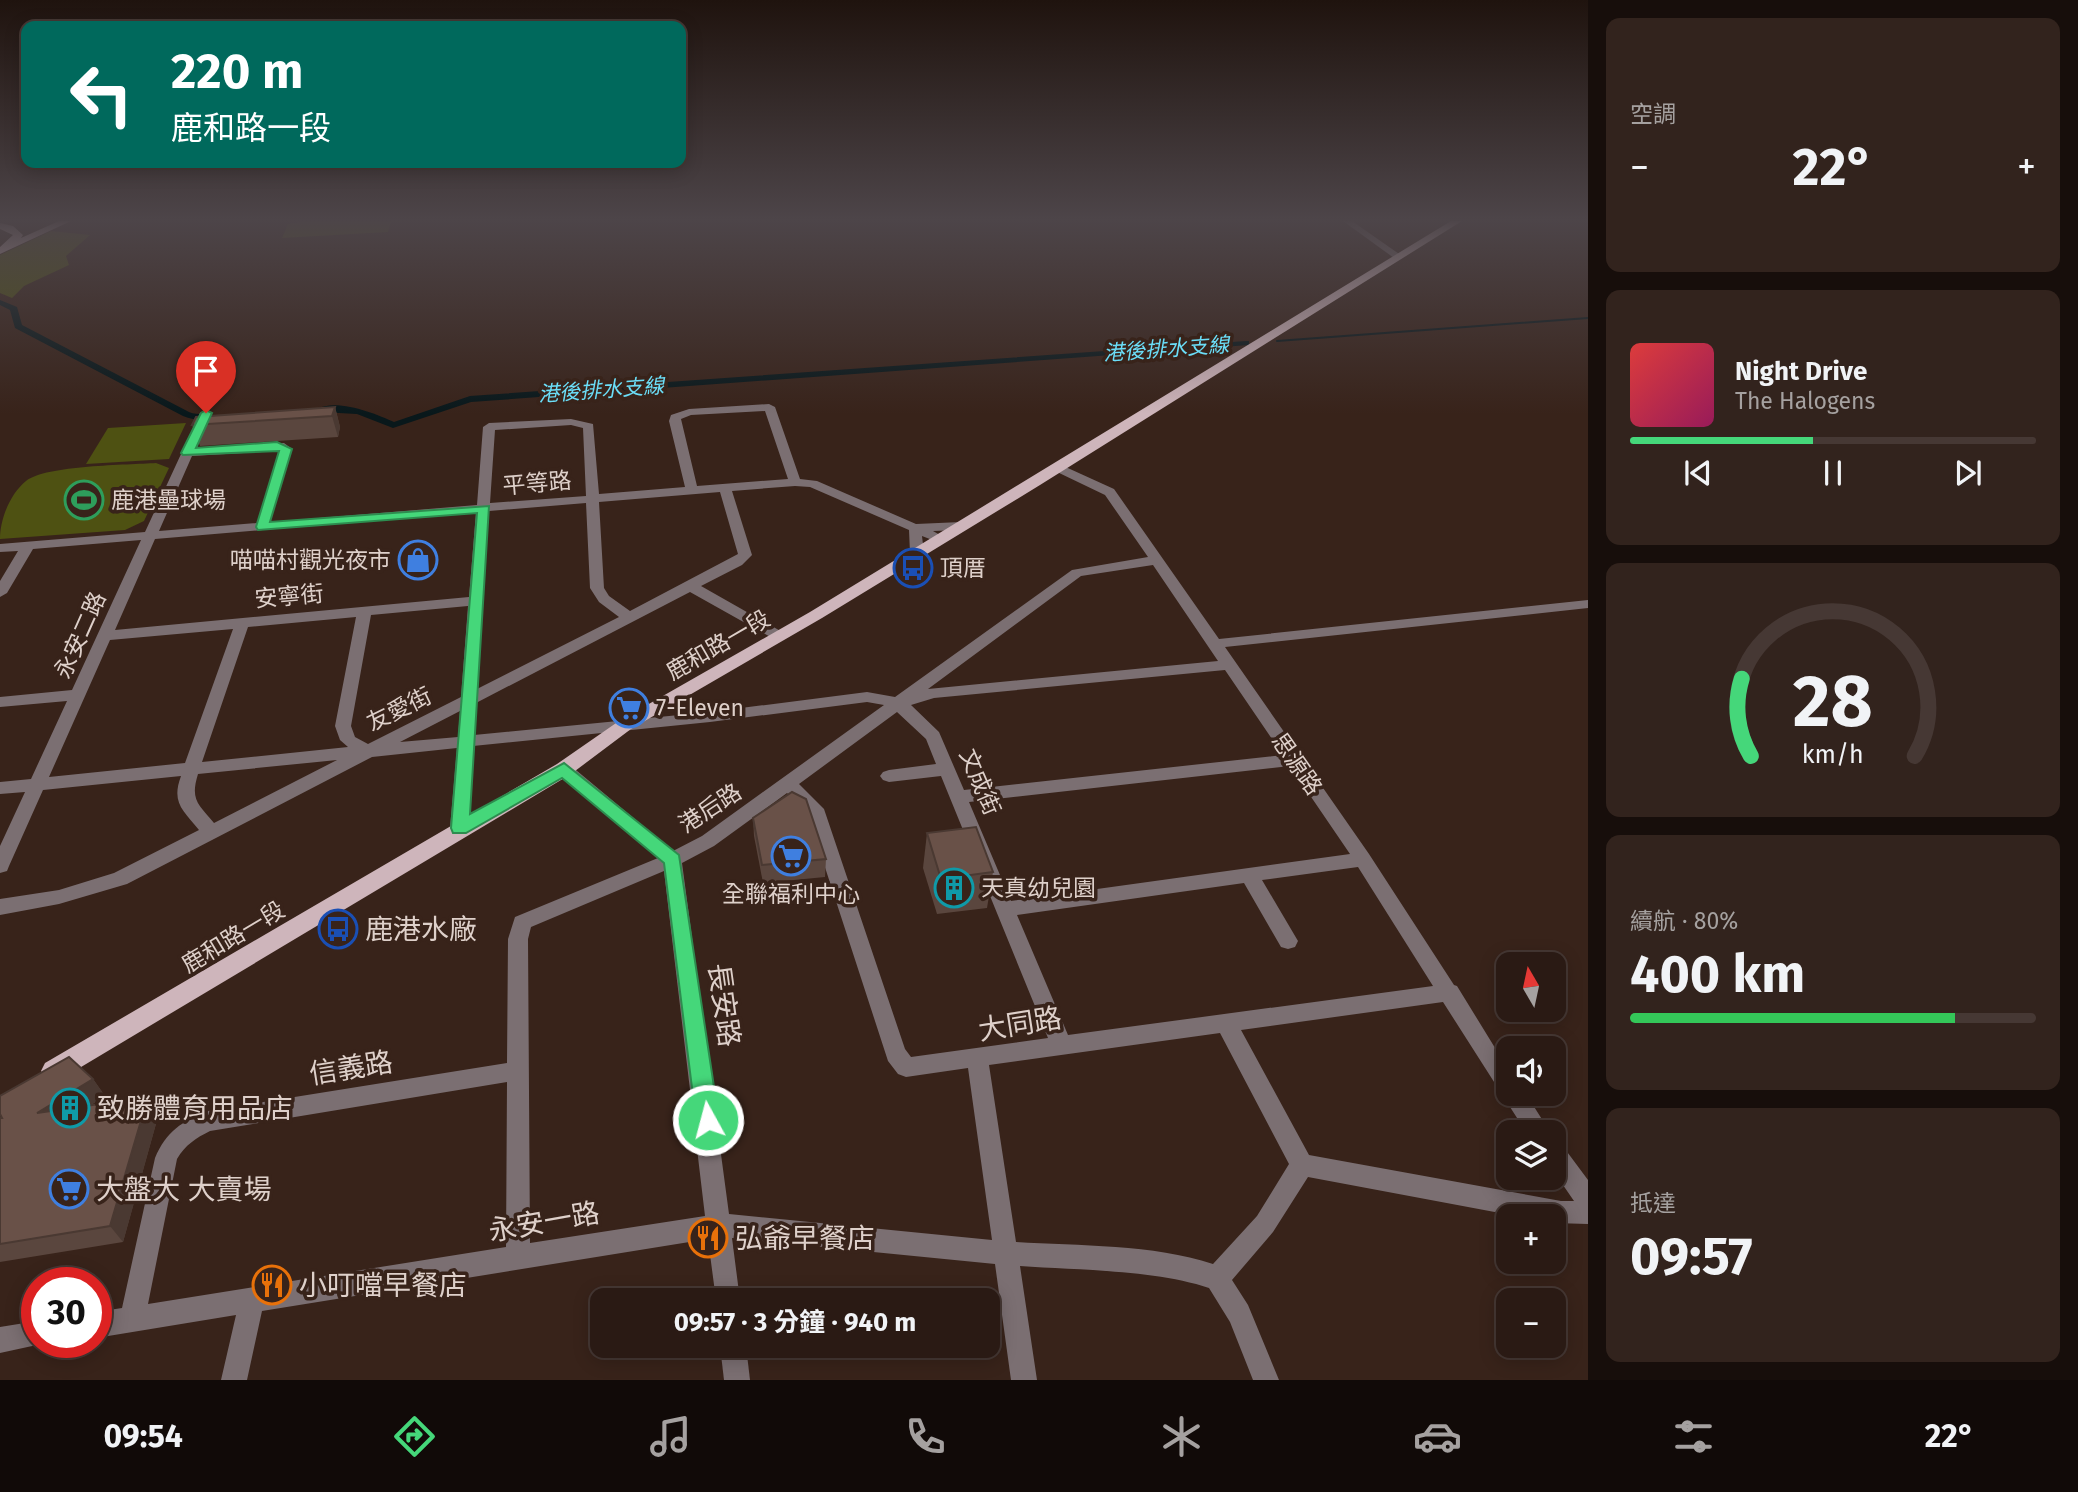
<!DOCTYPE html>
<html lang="zh-TW">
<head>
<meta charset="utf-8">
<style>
  body { margin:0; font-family:"Fira Sans","Noto Sans TC",sans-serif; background:#32231d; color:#f1f3f6; height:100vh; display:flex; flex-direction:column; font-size:26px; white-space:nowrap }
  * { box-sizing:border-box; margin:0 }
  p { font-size:23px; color:#a5a1a0 }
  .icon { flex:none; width:38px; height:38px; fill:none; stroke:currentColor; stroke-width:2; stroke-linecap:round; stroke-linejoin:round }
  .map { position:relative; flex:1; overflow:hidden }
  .details { display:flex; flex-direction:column; gap:18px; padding:18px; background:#170e0b; width:490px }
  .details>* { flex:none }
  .guide { position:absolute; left:21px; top:21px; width:665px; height:147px; border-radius:14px; box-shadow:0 4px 18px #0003,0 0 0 2px #463834; background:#00695c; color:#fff; overflow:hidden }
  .needle { width:46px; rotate:351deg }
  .fabs { position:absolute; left:1496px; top:952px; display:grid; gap:14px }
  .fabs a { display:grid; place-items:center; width:70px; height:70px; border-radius:14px; background:#2a1a14; box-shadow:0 4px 18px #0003,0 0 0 2px #463834; font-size:35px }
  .speed { position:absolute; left:21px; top:1267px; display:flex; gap:14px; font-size:35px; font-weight:700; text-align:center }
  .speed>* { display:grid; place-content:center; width:91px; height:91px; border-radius:50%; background:#2a1a14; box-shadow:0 4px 18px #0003,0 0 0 2px #463834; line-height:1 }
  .speed .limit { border:10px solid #d22; background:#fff; color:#111 }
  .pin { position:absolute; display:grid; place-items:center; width:60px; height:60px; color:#fff; margin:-72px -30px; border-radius:50% 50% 50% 0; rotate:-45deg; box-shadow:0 0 7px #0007 }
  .pin .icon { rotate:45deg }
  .me { position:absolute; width:77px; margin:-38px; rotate:353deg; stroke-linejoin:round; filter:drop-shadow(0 0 5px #0008) }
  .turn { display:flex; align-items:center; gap:24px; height:147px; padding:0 35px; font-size:32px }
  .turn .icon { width:91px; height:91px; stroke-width:2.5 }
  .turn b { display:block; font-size:49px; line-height:60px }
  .big { font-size:52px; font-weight:700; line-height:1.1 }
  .details .card { flex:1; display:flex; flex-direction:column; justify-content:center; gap:10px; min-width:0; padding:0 24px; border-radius:14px; background:#32231d }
  .details .dial { align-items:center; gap:0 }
  .dial svg { height:182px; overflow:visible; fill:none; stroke:#463834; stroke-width:7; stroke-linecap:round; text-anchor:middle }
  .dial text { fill:#f1f3f6; stroke:none }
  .song { display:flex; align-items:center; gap:21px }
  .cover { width:84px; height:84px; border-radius:10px; background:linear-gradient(135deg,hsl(0 70% 55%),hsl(330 70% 35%)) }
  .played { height:7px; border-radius:4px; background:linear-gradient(90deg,#45d77a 45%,#463834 45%) }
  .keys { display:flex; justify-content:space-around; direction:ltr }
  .heat { display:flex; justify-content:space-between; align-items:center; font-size:38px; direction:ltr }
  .charge { height:10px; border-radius:5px; background:linear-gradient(90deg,#34c759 80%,#463834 0) }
  .trip { position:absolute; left:590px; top:1288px; width:410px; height:70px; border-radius:14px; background:#2a1a14; box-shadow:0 4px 18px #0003,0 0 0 2px #463834; font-weight:700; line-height:70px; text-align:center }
  .tabs { display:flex; height:112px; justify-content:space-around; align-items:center; background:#110a08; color:#a5a1a0 }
  .tabs .icon { width:49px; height:49px }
  .tabs .current { color:#45d77a }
  .tabs b { font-size:32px; color:#f1f3f6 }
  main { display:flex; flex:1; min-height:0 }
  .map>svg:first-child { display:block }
</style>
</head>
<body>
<main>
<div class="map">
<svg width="1588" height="1380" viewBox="0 0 1588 1380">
  <rect width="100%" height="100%" fill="#38231a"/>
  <g fill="#4e5112">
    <path d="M307,221H406L391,222L388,232L282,238L288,224Z"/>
    <path d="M51,231L90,235L66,256L69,265L24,286L12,298L0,293V255Z"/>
    <path d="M186,423L169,459L86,464L108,428Z"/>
    <path d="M156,463L169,468L144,521L125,530L0,539C0,519 10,494 26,481C46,465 128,465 156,463Z"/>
  </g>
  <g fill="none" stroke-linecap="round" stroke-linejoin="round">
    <path stroke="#09181b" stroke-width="2" d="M1277,341L1588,318"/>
    <g fill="#09181b" fill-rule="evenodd">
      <path d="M0,300L17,307L22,325L189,412C198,416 210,412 216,417C206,423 194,420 183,416L15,328L10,310L0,305Z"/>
      <path d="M1246,341H1249V345L471,402L393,428L357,414L321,412L317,409C336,398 375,413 394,422L470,396Z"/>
    </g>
    <g fill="#7b6f72" fill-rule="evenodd">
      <path d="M1343,221H1352L1402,256L1394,258Z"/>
      <path d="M769,404L775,407L800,479L817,481L916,524L961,522L968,526L961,530L933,531L947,539L940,543L922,536L924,553L917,557L910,553L909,530L810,487L795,486L732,491L752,555L742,565L701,586L784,633L786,636L784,639H774L690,592L476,703L474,735L710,712L867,692L895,697L1072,570L1148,557L1105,495L1055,471V465L1059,464L1114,489L1219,639L1588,600V608L1225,647L1369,854L1454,985L1457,986L1508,1069V1094H1526L1550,1132H1526L1443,1002L1241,1030L1309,1155L1561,1201H1574L1554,1172V1142L1562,1145L1588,1180V1224L1554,1223V1216H1516L1308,1177L1273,1232L1232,1280L1248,1305L1279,1380H1253L1230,1322L1209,1288C1156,1270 1077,1270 1020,1266L1037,1380H1011L995,1264L732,1238L740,1300H716L708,1239L262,1311L247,1380H221L236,1315L96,1338V1312L122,1308L155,1158C166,1132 182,1121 208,1111L507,1063L508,939L515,917L658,858L558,773L556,769L558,765H570L673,851L702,836L884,705L867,702L710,722L473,746L468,828L465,833H453L450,828L457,748L372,757L127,884L59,904L0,915V899L59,890L114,873L199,830C183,810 171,803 181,776L43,790L9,866L7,871L0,873V846L25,792L0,794V782L31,779L67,701L0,707V697L72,690L141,540L33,549L7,593L0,597V581L18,551L0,552V544L145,532L200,413L206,410L212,413L196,449L284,443L292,449L270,522L477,505L483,427L489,423L571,419L593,424L599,494L685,487L669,421L671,415L689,409ZM765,411L788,479L697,486L681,419L691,415ZM571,425L583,428L586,496L490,503L495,430ZM279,451L257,523L159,531L192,456ZM720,492L738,554L630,611L609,596L604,588L599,502ZM586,503L590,588L599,602L619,617L477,689L489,511ZM476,512L469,597L115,630L155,539ZM1153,565L1218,661L928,689L1081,576ZM468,606L461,697L368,744L355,737L351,726L371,615ZM356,617L335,726L340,740L348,747L202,762L248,627ZM233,629L185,763L49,777L110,640ZM1225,670L1283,755L964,790L939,732L911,705L934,698ZM460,711L458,737L400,742ZM897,712L926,739L936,764L889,770L883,772L880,776L883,780L889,782L941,776L1048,1038L911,1057L905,1049L824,809L799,784ZM337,760L214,823C198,804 190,800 198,774ZM1290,766L1350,854L1011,901L969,802ZM787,793L807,812L888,1061L898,1074L906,1077L968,1068L992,1240L729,1214L682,863L714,846ZM1358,867L1433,986L1068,1035L1017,915L1244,883L1281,947L1288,949L1295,947L1298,941L1262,880ZM664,871L705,1216L530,1243L528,939L531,927ZM1220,1033L1289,1164L1257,1216L1213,1264C1153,1244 1079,1246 1016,1242L989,1065ZM507,1082L506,1247L148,1304L177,1159C185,1145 196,1138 210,1131Z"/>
      <path d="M37,1321V1342L46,1343L0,1353V1327Z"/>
      <path d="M720,1346H746L750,1380H724Z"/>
    </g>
    <g fill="#ceb5bb" fill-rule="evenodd">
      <path d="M59,221H71L0,254V247L13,235L0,229V223L13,226L23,235L21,238Z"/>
      <path d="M1451,221H1462L1040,485L822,618L631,729L571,774L61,1079L53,1082L45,1079L41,1071L45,1063L557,764L619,721L810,612Z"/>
    </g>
  </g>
  <g fill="#5a463e">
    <path d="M335,407L340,427L338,437L200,446L192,425Z"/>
    <path d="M753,818L826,859L825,877L763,883L754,836Z"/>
    <path d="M927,833L993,872L987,908L937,914L923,868Z"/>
    <path d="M93,1079L105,1096L91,1105L159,1113L123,1242L0,1262V1118Z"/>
  </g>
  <g fill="#4a3932">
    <path d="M335,407L340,427L338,437L332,416Z"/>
    <path d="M93,1079L105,1096L51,1129L37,1113Z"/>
    <path d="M148,1097L159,1113L123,1242L110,1226Z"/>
  </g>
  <g fill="#695148" stroke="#4a3932" stroke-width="2">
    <path d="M335,407L332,416L192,425L196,417Z"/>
    <path d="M792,792L806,799L826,859L762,865L753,818Z"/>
    <path d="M976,827L993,872L941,879L927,833Z"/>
    <path d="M69,1057L93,1079L37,1113L148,1097L110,1226L0,1244V1118H2L0,1114V1096Z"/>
  </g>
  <linearGradient id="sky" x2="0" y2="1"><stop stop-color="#1f130e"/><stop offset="0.53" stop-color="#4d4549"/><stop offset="1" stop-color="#4d4549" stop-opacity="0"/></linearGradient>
  <rect width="1588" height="414" fill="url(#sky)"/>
  <path fill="#45d77a" stroke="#2d8c4f" stroke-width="2" d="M206,410L212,413L196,448L277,442L292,449L270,522L489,506L470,814L564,763L679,855L719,1120L716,1128L708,1131L700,1128L696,1120L664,863L562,778L466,833H453L451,828L477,513L258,530L256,527L279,451L183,455L181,453L201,413Z"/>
  <defs>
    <symbol id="stadium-ring" viewBox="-11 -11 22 22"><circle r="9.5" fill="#38231a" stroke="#2e9e5b" stroke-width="1.5"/><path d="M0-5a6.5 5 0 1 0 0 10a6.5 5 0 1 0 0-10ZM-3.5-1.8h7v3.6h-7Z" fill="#2e9e5b"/></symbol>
    <symbol id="shop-ring" viewBox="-11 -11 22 22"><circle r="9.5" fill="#38231a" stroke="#3f7fe0" stroke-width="1.5"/><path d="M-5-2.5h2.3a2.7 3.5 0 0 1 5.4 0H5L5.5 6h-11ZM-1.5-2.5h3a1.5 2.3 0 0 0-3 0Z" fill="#3f7fe0"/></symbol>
    <symbol id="bus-ring" viewBox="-11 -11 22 22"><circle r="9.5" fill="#38231a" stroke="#1a4fb4" stroke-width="1.5"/><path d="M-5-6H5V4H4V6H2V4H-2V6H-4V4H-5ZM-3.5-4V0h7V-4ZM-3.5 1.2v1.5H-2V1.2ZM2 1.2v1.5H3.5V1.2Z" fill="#1a4fb4"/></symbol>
    <symbol id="supermarket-ring" viewBox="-11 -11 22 22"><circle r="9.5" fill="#38231a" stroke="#3f7fe0" stroke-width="1.5"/><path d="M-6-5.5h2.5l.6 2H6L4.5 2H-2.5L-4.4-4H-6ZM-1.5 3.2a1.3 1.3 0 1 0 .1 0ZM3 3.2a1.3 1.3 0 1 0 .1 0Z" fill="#3f7fe0"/></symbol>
    <symbol id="building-ring" viewBox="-11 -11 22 22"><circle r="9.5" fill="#38231a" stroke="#0f9aa8" stroke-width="1.5"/><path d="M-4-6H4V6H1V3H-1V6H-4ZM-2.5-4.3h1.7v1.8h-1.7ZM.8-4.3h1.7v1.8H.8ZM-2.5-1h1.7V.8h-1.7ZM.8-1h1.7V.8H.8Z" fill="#0f9aa8"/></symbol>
    <symbol id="restaurant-ring" viewBox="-11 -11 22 22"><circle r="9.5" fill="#38231a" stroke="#e8710a" stroke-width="1.5"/><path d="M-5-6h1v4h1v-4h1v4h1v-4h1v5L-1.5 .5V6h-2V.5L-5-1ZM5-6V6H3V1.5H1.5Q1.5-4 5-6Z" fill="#e8710a"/></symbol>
  </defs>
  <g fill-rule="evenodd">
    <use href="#stadium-ring" x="62" y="478" width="44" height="44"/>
    <use href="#shop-ring" x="396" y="538" width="44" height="44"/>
    <use href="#bus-ring" x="891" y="546" width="44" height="44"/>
    <use href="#supermarket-ring" x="607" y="686" width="44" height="44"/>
    <use href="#supermarket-ring" x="769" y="834" width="44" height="44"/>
    <use href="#building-ring" x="932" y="866" width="44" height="44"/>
    <use href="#bus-ring" x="316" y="907" width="44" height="44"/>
    <use href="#building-ring" x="48" y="1086" width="44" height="44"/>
    <use href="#supermarket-ring" x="47" y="1167" width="44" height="44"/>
    <use href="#restaurant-ring" x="686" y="1216" width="44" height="44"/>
    <use href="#restaurant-ring" x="250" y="1263" width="44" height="44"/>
  </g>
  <g text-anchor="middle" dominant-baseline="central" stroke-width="7" stroke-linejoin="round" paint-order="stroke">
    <g font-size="21" font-style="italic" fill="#6bdef8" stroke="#38231a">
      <text transform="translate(1166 349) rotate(-4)">港後排水支線</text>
      <text transform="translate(601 390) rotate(-4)">港後排水支線</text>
    </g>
    <g font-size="23" fill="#ded0ca" stroke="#38231a">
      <text transform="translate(537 483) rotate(-5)">平等路</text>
      <text transform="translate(289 596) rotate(-5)">安寧街</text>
      <text transform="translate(80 635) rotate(-66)">永安二路</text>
      <text transform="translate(718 645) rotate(-30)">鹿和路一段</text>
      <text transform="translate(399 709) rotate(-26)">友愛街</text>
      <text transform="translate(1297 764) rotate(55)">思源路</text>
      <text transform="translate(980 782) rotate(67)">文成街</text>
      <text transform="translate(710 808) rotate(-33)">港后路</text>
      <text transform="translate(233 937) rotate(-31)">鹿和路一段</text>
    </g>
    <g font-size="23" fill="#ded0ca" stroke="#38231a" text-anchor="start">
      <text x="111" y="500">鹿港壘球場</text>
      <text x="391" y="560" text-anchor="end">喵喵村觀光夜市</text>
      <text x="940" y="568">頂厝</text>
      <text x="656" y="708">7-Eleven</text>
      <text x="981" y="888">天真幼兒園</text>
      <text x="791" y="894" text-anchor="middle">全聯福利中心</text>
    </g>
    <g font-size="28" fill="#ded0ca" stroke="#38231a" text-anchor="start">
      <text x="365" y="929">鹿港水廠</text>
      <text x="97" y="1108">致勝體育用品店</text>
      <text x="96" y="1189">大盤大 大賣場</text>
      <text x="735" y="1238">弘爺早餐店</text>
      <text x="299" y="1285">小叮噹早餐店</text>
    </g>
    <g font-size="28" fill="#ded0ca" stroke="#38231a">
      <text transform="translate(724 1005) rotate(82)">長安路</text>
      <text transform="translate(1020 1024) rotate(-9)">大同路</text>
      <text transform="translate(351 1068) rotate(-9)">信義路</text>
      <text transform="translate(544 1222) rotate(-10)">永安一路</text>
    </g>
  </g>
</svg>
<div class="fabs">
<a><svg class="needle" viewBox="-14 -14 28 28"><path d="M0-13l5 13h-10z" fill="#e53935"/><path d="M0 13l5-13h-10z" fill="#a5a1a0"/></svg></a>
<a><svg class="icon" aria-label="sound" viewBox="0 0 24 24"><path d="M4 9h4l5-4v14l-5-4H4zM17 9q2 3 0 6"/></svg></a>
<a><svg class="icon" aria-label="layers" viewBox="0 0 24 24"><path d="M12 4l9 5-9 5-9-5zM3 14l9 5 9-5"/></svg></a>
<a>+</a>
<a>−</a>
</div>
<div class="speed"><div class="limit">30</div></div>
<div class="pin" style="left:206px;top:413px;background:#d93025"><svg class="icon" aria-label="arrive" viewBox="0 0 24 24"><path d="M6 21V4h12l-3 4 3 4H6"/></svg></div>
<svg class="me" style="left:708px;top:1120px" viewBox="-20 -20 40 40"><circle r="17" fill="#45d77a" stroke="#fff" stroke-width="3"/><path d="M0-11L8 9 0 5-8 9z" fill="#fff"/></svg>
<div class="trip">09:57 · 3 分鐘 · 940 m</div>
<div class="guide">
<div class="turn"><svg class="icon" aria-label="left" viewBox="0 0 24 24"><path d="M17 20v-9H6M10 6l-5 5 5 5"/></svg><div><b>220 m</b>鹿和路一段</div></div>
</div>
</div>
<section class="details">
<div class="card"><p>空調</p>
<div class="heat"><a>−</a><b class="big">22°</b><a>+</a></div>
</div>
<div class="card">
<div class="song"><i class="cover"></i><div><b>Night Drive</b><p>The Halogens</p></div></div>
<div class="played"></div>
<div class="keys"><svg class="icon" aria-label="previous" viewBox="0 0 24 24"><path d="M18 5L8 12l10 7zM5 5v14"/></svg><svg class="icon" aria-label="pause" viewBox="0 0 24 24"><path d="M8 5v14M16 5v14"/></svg><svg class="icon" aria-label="next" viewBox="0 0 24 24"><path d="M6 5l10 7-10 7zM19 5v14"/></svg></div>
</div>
<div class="card dial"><svg viewBox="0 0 100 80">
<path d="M14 69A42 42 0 1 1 86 69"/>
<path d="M14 69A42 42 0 0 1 10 35" stroke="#45d77a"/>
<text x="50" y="56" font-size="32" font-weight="700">28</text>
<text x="50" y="72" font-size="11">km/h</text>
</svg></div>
<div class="card"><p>續航 · 80%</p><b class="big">400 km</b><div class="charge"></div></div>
<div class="card"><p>抵達</p><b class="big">09:57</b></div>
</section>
</main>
<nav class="tabs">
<b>09:54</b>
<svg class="icon current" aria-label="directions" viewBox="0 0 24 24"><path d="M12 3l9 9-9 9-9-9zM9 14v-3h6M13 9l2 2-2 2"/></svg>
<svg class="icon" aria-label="music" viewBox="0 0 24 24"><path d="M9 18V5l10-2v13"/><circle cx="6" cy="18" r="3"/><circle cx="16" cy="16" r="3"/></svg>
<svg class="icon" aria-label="phone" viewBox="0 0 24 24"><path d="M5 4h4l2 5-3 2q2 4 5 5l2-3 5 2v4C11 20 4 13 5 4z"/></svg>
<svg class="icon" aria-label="climate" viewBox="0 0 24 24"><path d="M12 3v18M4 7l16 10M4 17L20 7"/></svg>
<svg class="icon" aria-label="car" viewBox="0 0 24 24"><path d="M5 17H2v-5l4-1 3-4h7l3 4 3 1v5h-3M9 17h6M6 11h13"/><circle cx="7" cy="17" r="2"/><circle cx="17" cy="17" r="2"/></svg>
<svg class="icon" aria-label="filters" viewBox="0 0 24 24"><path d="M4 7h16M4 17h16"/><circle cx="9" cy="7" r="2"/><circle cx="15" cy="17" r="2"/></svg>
<b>22°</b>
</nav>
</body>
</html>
